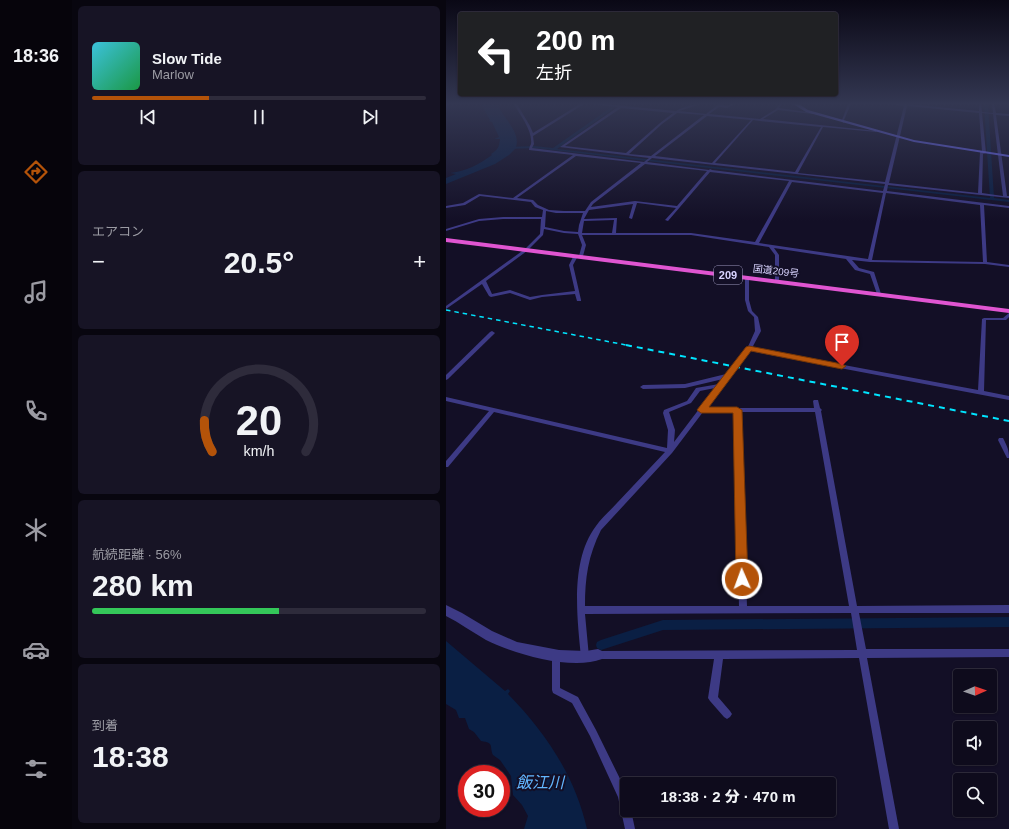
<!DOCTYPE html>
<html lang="ja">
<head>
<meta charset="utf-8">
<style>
  body { margin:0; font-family:Arial,"Noto Sans JP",sans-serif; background:#171425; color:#f1f3f6; height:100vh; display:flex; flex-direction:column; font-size:15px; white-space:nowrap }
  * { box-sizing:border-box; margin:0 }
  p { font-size:13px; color:#9b9ba3 }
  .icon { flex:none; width:22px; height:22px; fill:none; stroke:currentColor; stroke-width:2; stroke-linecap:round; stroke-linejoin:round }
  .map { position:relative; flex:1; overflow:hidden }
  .sheet { display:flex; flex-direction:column; gap:6px; padding:6px; background:#08060f; width:374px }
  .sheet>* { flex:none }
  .guide { position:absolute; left:12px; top:12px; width:380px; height:84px; border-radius:4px; box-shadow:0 1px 3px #0004,0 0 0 1px #2e2b3b; background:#202124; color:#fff; overflow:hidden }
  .needle { width:26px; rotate:88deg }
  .buttons { position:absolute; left:507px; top:669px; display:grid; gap:8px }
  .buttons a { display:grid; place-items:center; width:44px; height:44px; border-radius:4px; background:#0e0b1c; box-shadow:0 1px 3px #0004,0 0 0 1px #2e2b3b; font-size:20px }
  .speed { position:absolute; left:12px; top:765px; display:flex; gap:8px; font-size:20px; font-weight:700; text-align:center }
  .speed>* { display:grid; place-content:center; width:52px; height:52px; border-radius:50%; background:#0e0b1c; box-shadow:0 1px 3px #0004,0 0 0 1px #2e2b3b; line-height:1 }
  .speed .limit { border:6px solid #d22; background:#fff; color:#111 }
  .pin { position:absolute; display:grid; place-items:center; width:34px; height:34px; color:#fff; margin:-41px -17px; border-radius:50% 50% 50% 0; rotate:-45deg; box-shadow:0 0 4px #0007 }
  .pin .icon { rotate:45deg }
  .me { position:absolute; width:44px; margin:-22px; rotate:358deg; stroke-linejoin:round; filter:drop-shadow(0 0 3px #0008) }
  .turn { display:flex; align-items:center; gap:14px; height:84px; padding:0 12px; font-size:18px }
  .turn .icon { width:52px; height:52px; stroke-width:2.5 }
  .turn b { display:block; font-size:28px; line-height:34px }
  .big { font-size:30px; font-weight:800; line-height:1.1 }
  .sheet .widget { flex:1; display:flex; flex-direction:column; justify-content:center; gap:6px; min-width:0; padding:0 14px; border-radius:6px; background:#171425 }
  .sheet .dial { align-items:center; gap:0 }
  .dial svg { height:104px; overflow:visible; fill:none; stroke:#2e2b3b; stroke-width:7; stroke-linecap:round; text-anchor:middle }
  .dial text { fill:#f1f3f6; stroke:none }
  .song { display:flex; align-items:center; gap:12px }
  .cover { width:48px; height:48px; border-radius:6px; background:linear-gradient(135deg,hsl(190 70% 55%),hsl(140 70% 35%)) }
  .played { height:4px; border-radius:2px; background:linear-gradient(90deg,#b45309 35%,#2e2b3b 35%) }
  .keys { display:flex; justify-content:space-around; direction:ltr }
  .heat { display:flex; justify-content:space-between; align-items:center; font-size:22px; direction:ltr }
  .charge { height:6px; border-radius:3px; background:linear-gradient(90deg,#34c759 56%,#2e2b3b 0) }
  .trip { position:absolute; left:174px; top:777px; width:216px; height:40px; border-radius:4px; background:#0e0b1c; box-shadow:0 1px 3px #0004,0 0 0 1px #2e2b3b; font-weight:800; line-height:40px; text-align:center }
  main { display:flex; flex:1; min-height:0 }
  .tabs { display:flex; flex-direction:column; width:72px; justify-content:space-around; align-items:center; background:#06040b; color:#9b9ba3 }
  .tabs .icon { width:28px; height:28px }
  .tabs .active { color:#b45309 }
  .tabs b { font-size:18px; color:#f1f3f6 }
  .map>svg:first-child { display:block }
</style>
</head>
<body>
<main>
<nav class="tabs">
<b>18:36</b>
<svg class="icon active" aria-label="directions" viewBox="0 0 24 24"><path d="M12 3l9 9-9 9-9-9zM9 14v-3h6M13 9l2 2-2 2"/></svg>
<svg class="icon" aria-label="music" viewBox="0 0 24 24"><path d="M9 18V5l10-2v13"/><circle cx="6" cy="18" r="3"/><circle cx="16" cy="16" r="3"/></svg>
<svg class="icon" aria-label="phone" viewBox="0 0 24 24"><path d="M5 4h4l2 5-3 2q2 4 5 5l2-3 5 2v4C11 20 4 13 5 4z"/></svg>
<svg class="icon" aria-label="climate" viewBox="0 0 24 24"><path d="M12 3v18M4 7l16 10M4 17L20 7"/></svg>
<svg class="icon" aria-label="car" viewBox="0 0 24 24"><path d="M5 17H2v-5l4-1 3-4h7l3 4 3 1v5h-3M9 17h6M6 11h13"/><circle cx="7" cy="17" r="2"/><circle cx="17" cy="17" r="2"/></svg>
<svg class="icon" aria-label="filters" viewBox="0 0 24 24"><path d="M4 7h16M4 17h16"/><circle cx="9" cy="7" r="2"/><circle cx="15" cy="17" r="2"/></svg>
</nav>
<section class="sheet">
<div class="widget">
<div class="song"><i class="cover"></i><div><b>Slow Tide</b><p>Marlow</p></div></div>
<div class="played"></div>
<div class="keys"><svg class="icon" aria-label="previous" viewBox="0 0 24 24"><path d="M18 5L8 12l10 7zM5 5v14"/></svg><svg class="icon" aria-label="pause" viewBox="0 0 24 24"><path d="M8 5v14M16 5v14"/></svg><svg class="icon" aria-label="next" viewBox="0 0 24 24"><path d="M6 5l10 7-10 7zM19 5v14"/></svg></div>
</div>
<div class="widget"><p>エアコン</p>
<div class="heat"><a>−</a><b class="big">20.5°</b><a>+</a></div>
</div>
<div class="widget dial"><svg viewBox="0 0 100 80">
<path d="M14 69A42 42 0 1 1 86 69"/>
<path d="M14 69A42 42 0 0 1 8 45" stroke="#b45309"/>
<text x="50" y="56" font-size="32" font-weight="700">20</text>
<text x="50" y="72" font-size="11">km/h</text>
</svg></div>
<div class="widget"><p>航続距離 · 56%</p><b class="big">280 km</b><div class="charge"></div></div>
<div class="widget"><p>到着</p><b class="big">18:38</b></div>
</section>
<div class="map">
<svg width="563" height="829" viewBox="0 0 563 829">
  <rect width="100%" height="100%" fill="#130f26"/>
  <g fill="#0a1f44">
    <path d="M35,104L52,105C57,118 75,132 70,147H71L63,155L49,164L0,184V178L10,174L4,173C21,171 32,165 46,155L45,154C52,150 53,147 54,139H48L53,137L46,122L43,121L44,120Z"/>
    <path d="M0,641L59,691L62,689L64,691L62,694C100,733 129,776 141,829H78L82,816L76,805L67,795L65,776L54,760L47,755C43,746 49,743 35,741L28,732L23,729L19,718H13L10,710L0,704Z"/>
  </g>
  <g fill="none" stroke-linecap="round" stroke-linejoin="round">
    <g fill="#0a1f44" fill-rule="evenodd">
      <path d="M170,104H174L111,149L544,198L538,104H542L548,198L563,200V202L88,148L62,149L60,148L62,147L88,146L107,148Z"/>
      <path d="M563,617V627L217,630L155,650L151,648L150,645L151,642L155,640L217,620Z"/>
    </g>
    <g fill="#3d3a85" fill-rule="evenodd">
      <path d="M3,104L0,107V104Z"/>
      <path d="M68,104H71L84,126L87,133L134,104H138L87,136L88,144L86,148L198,162L203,158L114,147L172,107L145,104H159L230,111C237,107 247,104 255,104L233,111L260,114L273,104L281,106L285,104H289L281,108L273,107L263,114L314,119L330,109L333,104H336L333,108L368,113L367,114L332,110L317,119L431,131L430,132L377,127L352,173L439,182L458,106L444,104H461L533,111V104H535L536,112L547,113L546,104H548L550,113L563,114V116L550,115L561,196H563V198L442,185L441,191L563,206V208L538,205L541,262L563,265V267L539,264L424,262L406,260L413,268L428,272L435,294L433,295L431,294L424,274L409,270L400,259L328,248L333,255V281L331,282L329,281V255L323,247L245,235H136L140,245L137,256L135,257L133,256L136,245L132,234L118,233L98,229L97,235L81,251L40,281L46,294L64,290L84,297L96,295L129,291L123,265L128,255H130L132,256L127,265L135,300V301H131L129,294L96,297L84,300L64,293L45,297L43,296L36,284L0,309V306L79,249L94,234L95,219H57L33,221L0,231V229L33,219L57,217H96L97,210L89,207L85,202L34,196L19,205L0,208V206L17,203L33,194L67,198L127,155L83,150C83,148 84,146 85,144C87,131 74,115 68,104ZM461,106L533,113L536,151L534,152L532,193L443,183ZM175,108L227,113L214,123L180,153L119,146ZM231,113L258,115L205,156L183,154L216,124ZM536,113L547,114L557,196L536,193L537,154L540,153ZM261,116L305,120L266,163L209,156ZM307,120L314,121L375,127L349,172L269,163ZM130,156L195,163L145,202L139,211H118L103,210L92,205L87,200L71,198ZM206,158L439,184L437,191L266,170L264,169L263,170L201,162ZM199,164L261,171L231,206L189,201L145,207L147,204ZM264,172L343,181L309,242L245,233H170L171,218L138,219L143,210L187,204L183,218L186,219L191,203H192L230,208L219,220L222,221ZM346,182L437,193L422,259L313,243ZM440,193L534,205L537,262L426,260ZM100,211L110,213H137L133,225L132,232L118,231L99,227ZM168,220L166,233H136L138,221Z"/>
      <path d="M402,104H405L398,120L399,122L397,123L396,120Z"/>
      <path d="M299,276H301L303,277V300L306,311L312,317L315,331L306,348L532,390L536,319L538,318H557L563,313V317L560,320H540L538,391L563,396V400L304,351L261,408H368L367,401L368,400H372L374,408L376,410L375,411L411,606L563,605V613H413L420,649H563V657L421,658L453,829H443L413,658L277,659L272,697L284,711L286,714L284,717L281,719L278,717L264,701L262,698L268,659H152L149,658L148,655L149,652L152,651L411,650L405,613L139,614L143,657L142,660L139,661L136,660L135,657C131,617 124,560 150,526C155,518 164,511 171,503C187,486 203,469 219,452L48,412L2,467H0V461L43,411L0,401V397L221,448L222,430L217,413L218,410L241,401L250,388L273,384L277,379L239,388L197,389L194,387L197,385L239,384L280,374L301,349L309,331L308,317L302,311L299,300ZM269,388L228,442L229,430L223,412L245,403L254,391ZM257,412H288L293,606H139C139,578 142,556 155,530L226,453ZM294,412H369L403,606H301Z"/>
      <path d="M46,331L49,333L48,334L2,379L0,380V375L44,332Z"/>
      <path d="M553,438H557C561,446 563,450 563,458H561L552,440Z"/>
      <path d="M110,652L113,653L114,656V688L132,697L150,730L181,793V810H185L189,829H179L172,797L144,736L126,703L107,693L106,690V656L107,653Z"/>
    </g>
    <path fill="#3d3a85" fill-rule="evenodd" d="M0,605L16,613L46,631L71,642L113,650L140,651L152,649L156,651L158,655L156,659C126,671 68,654 40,640C26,632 14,623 0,616Z"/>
    <path fill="#6f6bff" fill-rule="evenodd" d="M353,104L362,110L468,140L563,155V157L468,142L360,112L347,104Z"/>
    <path fill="#e055d1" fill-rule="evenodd" d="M0,238L563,309V313L0,242Z"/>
    <path stroke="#00e5ff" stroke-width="1.5" stroke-dasharray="4.5 4" stroke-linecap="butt" d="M0,310L185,346"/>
    <path stroke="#00e5ff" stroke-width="2" stroke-dasharray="6 5" stroke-linecap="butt" d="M180,345L563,421"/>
  </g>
  <linearGradient id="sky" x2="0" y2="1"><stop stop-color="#0a0815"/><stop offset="0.47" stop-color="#333752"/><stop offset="1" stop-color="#333752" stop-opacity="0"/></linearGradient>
  <rect width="563" height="221" fill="url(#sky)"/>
  <path fill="#b45309" stroke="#753606" d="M303,346L396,364L400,366L396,369L305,351L263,407H291L296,410L302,579L300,583L296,585L292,583L290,579L287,413H255L251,410L300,347Z"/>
  <g text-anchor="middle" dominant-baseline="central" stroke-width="4" stroke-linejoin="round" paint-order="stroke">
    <g font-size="10" fill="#d9d4ff" stroke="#130f26">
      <text transform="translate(330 271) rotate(7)">国道209号</text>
    </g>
    <rect fill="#130f26" stroke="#9e99be" stroke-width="1" x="268" y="266" width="28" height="18" rx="3"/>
    <g font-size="11" font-weight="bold" fill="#d9d4ff">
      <text x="282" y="275">209</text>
    </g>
    <g font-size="16" font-style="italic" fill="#62b6ff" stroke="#130f26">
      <text x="94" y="782">飯江川</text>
    </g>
  </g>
</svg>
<div class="buttons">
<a><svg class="needle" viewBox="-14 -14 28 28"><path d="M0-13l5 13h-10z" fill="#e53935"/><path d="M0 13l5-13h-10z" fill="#9b9ba3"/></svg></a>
<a><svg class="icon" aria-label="sound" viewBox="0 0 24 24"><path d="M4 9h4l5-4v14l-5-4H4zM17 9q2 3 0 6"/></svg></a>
<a><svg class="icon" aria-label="search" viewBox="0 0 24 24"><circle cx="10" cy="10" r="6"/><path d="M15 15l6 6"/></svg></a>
</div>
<div class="speed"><div class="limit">30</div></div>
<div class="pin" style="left:396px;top:366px;background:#d93025"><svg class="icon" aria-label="arrive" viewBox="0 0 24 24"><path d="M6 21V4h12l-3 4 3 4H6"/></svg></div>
<svg class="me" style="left:296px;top:579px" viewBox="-20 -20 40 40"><circle r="17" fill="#b45309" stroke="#fff" stroke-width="3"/><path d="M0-11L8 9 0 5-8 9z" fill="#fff"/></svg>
<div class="trip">18:38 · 2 分 · 470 m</div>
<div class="guide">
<div class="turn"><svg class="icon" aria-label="left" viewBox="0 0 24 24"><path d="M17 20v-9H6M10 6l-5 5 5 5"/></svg><div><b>200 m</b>左折</div></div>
</div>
</div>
</main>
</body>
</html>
